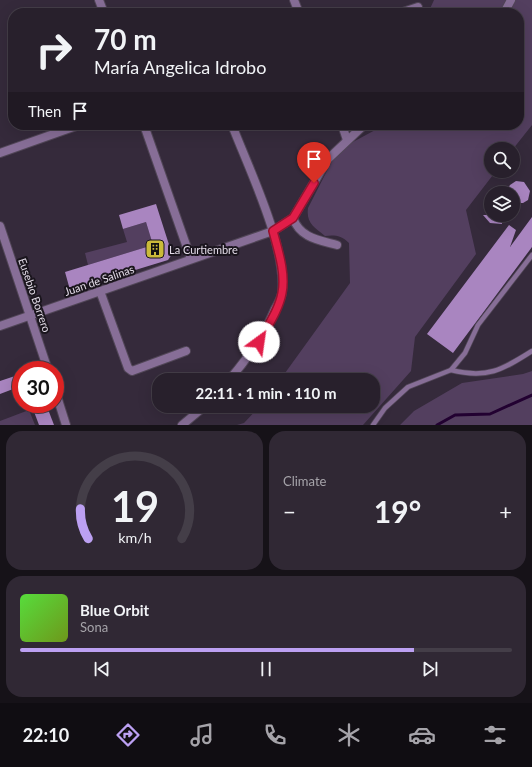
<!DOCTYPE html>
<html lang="en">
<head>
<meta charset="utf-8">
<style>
  body { margin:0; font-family:Lato,sans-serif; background:#302834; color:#f1f3f6; height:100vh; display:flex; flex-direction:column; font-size:15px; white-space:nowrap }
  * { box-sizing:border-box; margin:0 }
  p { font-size:13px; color:#a5a3a9 }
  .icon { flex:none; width:22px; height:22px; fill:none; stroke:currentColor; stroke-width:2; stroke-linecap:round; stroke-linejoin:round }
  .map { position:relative; height:425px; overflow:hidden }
  .panel { display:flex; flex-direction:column; gap:6px; padding:6px; background:#161218; flex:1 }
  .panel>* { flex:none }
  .hud { position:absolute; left:8px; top:8px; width:516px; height:122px; border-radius:16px; box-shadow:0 4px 16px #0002,0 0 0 1px #443e48; background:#28202c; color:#f1f3f6; overflow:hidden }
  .fabs { position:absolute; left:484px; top:142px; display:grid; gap:8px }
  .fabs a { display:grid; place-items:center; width:36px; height:36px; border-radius:50%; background:#28202c; box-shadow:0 4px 16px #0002,0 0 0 1px #443e48; font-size:20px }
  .speed { position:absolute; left:12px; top:361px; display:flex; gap:8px; font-size:20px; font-weight:700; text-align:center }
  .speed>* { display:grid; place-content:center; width:52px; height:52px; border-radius:50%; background:#28202c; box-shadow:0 4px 16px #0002,0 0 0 1px #443e48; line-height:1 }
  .speed .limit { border:6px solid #d22; background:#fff; color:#111 }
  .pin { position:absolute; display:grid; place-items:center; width:34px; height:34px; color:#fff; margin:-41px -17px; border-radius:50% 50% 50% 0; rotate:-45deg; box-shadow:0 0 4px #0007 }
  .pin .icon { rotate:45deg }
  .me { position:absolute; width:44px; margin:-22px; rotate:31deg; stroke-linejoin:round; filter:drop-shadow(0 0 3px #0008) }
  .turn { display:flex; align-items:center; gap:14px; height:84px; padding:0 20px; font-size:18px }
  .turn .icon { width:52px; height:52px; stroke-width:2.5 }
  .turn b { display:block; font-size:28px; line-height:34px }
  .then { display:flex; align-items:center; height:38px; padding:0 20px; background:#0003; gap:8px; font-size:15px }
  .big { font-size:30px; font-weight:700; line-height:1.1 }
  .panel .card { flex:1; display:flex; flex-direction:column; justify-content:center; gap:6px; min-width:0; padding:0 14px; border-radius:16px; background:#302834 }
  .panel .dial { align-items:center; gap:0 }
  .dial svg { height:104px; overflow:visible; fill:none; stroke:#443e48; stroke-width:7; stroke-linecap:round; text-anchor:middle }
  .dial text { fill:#f1f3f6; stroke:none }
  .song { display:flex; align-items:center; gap:12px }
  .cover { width:48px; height:48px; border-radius:6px; background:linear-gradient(135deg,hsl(110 70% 55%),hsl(80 70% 35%)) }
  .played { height:4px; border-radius:2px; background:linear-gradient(90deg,#bca0f2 80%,#443e48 80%) }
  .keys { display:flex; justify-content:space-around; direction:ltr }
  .heat { display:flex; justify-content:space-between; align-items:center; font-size:22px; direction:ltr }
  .panel .tiles { flex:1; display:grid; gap:6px; grid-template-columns:1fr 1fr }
  .card:last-child { grid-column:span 2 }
  .trip { position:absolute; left:152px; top:373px; width:228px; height:40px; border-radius:16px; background:#28202c; box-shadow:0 4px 16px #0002,0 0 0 1px #443e48; font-weight:700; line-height:40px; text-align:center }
  .tab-bar { display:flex; height:64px; justify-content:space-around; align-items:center; background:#100d12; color:#a5a3a9 }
  .tab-bar .icon { width:28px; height:28px }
  .tab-bar .on { color:#bca0f2 }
  .tab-bar b { font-size:18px; color:#f1f3f6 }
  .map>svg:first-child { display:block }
</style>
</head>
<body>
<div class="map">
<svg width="532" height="425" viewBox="0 0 532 425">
  <rect width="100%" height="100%" fill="#352a3b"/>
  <g fill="#533f5f">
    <path d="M434,0H532V125L513,149H491V171H496L466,210L476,254L415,337L411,371L363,425H237L244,423L260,406H373V380H280L350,283L349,243C341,235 334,235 325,236C314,227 306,223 308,208L332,161L351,143L379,128L381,125H519V13H428Z"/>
    <path d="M146,222L153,245L88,265L85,253L127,242L123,229Z"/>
    <path d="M532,371V425H400L414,411L462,383L523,374Z"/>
    <path d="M29,410L35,425H0V421Z"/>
  </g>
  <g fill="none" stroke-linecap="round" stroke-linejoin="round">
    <path stroke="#220131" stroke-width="3" d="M437,425L455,415L490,414L532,395"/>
  </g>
  <g fill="#a985c0">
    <path d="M516,181L524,182L530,191L528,200L523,203H513V193H505L510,185Z"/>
    <path d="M156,204L172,254L168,260L70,290L65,272L153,245L146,222L123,229L119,215Z"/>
    <path d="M483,215H501L502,224L490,223Z"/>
    <path d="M532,217V247L453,353L427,334L509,225L516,230L510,247Z"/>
    <path d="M21,374V386L0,394V381Z"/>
    <path d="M46,404L54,425H39L33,409Z"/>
  </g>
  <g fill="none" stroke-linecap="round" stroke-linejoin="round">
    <defs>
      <g id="service">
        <path d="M451,370C487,379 502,370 532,351"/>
        <path d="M373,425L385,408L408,387L451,370L465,353L478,325L532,255"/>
      </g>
      <g id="minor">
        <path d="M99,0L104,13"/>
        <path d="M294,0L299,13"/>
        <path d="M192,12V13"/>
        <path d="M400,13L418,7"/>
        <path d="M504,13L511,0"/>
        <path d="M144,125L191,259"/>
        <path d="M342,125L347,140"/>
        <path d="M0,153L79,125"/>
        <path d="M293,218C300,238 319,240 337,245"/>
        <path d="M0,226L48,370"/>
        <path d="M100,291L128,368L132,371L186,351"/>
        <path d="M0,326L273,231L293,218L328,159L364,125"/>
        <path d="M229,380C248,358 264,336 275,309C278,304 281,298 282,293C287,247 249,169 232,125"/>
        <path d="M55,390L66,425"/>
        <path d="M182,425L205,406"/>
      </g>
    </defs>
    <use href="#service" stroke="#514657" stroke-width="6"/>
    <use href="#minor" stroke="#514657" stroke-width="10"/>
    <use href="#service" stroke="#876e97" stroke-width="4.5"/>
    <use href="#minor" stroke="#876e97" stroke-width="8"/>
  </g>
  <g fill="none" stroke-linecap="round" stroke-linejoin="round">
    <defs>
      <path id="route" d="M259,342C267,327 279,310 282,293C286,273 278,250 273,231L293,218L314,183"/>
    </defs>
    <use href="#route" stroke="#92132f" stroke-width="10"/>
    <use href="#route" stroke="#e11d48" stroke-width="7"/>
  </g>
  <defs>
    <symbol id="building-square" viewBox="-11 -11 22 22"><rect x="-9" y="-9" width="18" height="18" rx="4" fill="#caba3a" stroke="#1a151d"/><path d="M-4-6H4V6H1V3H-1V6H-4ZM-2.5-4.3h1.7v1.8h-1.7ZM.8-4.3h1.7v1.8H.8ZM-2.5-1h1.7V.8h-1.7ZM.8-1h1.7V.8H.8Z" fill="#111"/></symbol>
  </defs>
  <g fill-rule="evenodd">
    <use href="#building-square" x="144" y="238" width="22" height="22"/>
  </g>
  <g text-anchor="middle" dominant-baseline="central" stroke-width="4" stroke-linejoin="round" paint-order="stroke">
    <g font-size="11" fill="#e2dbe7" stroke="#1a151d" text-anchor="start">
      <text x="169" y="249">La Curtiembre</text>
    </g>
    <g font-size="11" fill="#e2dbe7" stroke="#1a151d">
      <text transform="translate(99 280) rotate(-19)">Juan de Salinas</text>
      <text transform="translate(35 295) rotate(71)">Eusebio Borrero</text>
    </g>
  </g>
</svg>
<div class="fabs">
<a><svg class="icon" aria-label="search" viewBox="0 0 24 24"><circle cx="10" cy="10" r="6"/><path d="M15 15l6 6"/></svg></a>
<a><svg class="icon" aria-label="layers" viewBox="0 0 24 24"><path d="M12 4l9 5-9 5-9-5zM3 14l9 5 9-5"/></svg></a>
</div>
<div class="speed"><div class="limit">30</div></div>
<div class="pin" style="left:314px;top:183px;background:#d93025"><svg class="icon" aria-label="arrive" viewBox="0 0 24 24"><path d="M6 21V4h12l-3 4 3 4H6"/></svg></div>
<svg class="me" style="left:259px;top:342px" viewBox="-20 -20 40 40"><circle r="19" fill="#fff"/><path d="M0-13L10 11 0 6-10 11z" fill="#e11d48"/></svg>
<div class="trip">22:11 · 1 min · 110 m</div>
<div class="hud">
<div class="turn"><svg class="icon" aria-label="right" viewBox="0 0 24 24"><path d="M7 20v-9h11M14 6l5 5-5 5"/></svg><div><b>70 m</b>María Angelica Idrobo</div></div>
<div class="then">Then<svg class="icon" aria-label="arrive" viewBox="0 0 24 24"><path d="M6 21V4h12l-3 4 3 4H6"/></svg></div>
</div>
</div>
<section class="panel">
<div class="tiles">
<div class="card dial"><svg viewBox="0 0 100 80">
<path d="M14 69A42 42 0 1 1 86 69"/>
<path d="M14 69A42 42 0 0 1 8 46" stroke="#bca0f2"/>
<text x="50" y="56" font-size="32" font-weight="700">19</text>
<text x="50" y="72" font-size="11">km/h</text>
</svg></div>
<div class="card"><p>Climate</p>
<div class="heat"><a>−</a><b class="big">19°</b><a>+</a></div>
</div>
<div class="card">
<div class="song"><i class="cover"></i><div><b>Blue Orbit</b><p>Sona</p></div></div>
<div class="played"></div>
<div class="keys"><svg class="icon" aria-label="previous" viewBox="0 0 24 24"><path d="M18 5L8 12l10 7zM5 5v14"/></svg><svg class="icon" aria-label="pause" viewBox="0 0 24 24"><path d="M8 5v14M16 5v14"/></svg><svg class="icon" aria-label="next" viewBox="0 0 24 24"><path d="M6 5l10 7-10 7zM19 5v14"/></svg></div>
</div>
</div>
</section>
<nav class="tab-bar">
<b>22:10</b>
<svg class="icon on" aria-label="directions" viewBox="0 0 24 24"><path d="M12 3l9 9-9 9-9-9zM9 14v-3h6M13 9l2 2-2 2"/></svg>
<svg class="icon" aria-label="music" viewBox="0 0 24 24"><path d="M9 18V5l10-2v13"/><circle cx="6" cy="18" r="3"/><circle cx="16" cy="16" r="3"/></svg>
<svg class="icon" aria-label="phone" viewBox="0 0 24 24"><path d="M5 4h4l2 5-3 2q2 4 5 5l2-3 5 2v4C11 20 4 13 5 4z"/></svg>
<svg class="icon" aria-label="climate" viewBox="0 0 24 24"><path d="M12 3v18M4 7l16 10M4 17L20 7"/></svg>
<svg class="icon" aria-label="car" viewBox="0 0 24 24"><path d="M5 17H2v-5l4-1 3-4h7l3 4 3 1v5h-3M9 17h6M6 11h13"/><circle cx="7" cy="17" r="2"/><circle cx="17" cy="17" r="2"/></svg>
<svg class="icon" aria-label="filters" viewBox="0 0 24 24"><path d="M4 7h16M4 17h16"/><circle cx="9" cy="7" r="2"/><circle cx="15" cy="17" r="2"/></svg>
</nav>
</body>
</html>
